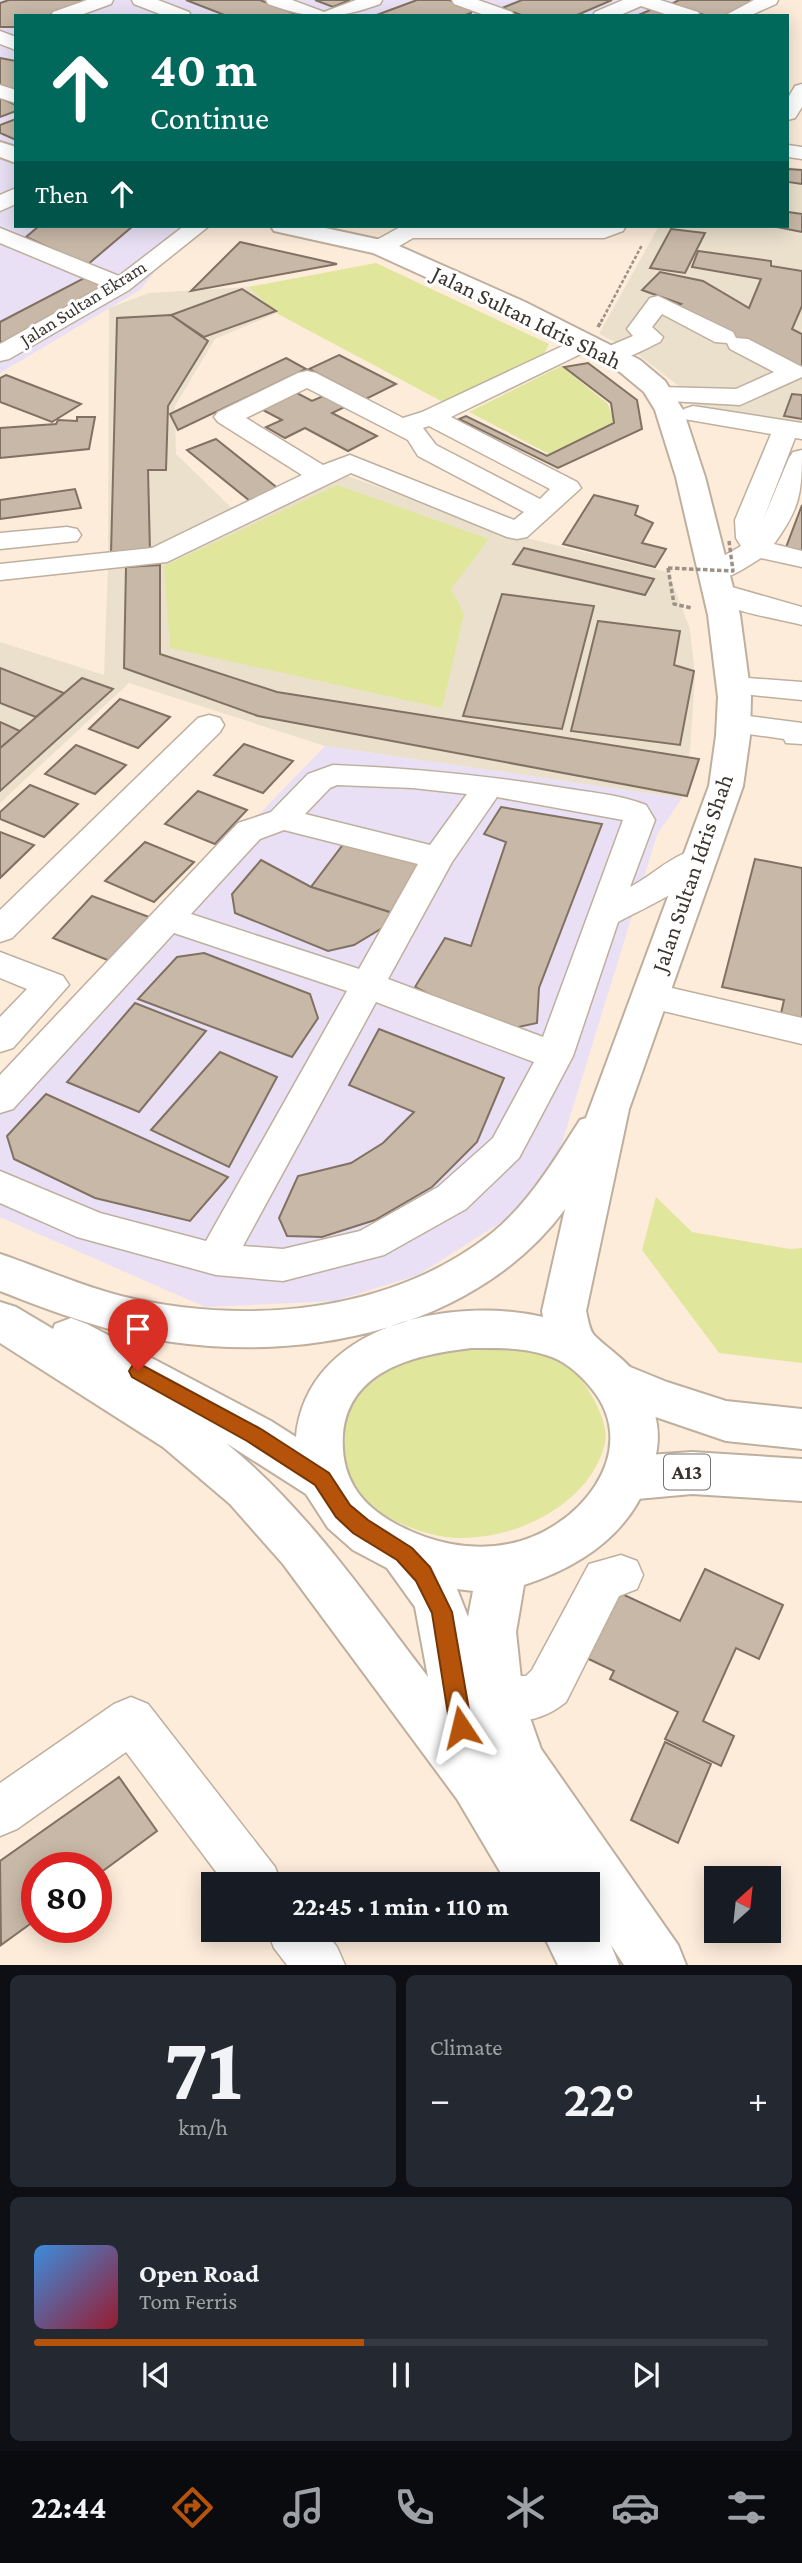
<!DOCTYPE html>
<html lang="en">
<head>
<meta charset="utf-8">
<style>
  body { margin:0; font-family:"Crimson Pro",serif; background:#242831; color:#f1f3f6; height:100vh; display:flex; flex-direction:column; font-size:26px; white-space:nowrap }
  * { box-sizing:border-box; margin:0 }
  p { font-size:23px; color:#9ea1a6 }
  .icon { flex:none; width:38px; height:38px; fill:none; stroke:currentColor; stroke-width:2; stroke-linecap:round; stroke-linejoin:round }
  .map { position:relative; height:1965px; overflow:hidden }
  .sheet { display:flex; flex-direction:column; gap:10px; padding:10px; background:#0d0f14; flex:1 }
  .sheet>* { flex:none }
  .banner { position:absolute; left:14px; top:14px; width:775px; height:214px; border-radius:0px; box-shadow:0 4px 18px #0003; background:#00695c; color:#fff; overflow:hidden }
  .needle { width:46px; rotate:27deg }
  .controls { position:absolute; left:704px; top:1866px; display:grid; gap:14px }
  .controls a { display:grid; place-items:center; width:77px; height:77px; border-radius:0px; background:#171b24; box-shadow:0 4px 18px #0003; font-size:35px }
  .speed { position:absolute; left:21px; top:1852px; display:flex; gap:14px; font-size:35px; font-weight:700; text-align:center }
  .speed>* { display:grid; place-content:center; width:91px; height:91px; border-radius:50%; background:#171b24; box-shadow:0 4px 18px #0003; line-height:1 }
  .speed .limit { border:10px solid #d22; background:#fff; color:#111 }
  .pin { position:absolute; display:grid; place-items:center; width:60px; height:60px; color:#fff; margin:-72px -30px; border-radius:50% 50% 50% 0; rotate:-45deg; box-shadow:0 0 7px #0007 }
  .pin .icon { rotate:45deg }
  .me { position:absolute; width:77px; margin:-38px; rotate:350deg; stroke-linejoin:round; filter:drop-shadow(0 0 5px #0008) }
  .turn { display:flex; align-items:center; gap:24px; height:147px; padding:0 21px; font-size:32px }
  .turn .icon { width:91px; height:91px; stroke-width:2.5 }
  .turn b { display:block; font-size:49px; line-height:60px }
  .then { display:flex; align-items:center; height:66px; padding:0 21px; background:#0003; gap:14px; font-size:26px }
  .big { font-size:52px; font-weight:700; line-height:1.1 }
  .sheet .widget { flex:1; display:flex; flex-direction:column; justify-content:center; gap:10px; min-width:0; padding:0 24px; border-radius:10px; background:#242831 }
  .sheet .dial { align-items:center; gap:0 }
  .dial b { font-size:91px; line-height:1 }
  .song { display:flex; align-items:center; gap:21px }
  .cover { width:84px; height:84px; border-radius:10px; background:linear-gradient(135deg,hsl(210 70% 55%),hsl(350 70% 35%)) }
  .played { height:7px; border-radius:4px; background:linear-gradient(90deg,#b45309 45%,#363941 45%) }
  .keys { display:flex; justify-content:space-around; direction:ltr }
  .heat { display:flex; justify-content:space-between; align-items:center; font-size:38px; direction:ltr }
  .sheet .tiles { flex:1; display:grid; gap:10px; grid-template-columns:1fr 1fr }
  .widget:last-child { grid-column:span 2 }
  .trip { position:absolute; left:201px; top:1872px; width:399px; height:70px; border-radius:0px; background:#171b24; box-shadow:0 4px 18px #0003; font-weight:700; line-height:70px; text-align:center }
  .tabs { display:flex; height:112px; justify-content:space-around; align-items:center; background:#090b0e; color:#9ea1a6 }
  .tabs .icon { width:49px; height:49px }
  .tabs .active { color:#b45309 }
  .tabs b { font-size:32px; color:#f1f3f6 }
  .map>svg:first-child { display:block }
</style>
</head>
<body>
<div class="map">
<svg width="802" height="1965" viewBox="0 0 802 1965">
  <rect width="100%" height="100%" fill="#fdecda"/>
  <g fill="#e9e0f5">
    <path d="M0,0H762L725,16H16V226H191L140,290L0,373Z"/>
    <path d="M325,746L682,798L657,835L556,1162L508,1218L418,1275L335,1301L205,1307L0,1217V1082Z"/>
  </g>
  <g fill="#ebe0cc">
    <path d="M788,167L802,169V423L697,406L685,391L635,352L599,334L659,226H788Z"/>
    <path d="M248,287L277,313L215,339L175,406L176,454L245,521L342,474L510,534L668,572L690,629L695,677L690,750L682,798L325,746L129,683L0,803V642L104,675L108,565L109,308L149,293Z"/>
  </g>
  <g fill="#e0e79d">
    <path d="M376,263L549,344L543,356L443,402L278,314L248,287Z"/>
    <path d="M561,366L608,404L614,422L549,454L469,412Z"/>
    <path d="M337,485L489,539L451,589L464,614L442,708L170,648L164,566Z"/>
    <path d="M656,1197L692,1232L790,1249L802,1248V1363L719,1353L642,1250Z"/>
    <path d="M461,1345C481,1345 517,1342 535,1347C560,1353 582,1376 593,1398C600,1411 608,1428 605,1443C591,1503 518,1539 460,1538C432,1538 399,1525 376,1510C362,1501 350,1492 343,1477C336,1462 338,1436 336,1419L371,1372Z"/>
  </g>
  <g fill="#c8b8a7" stroke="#807162" stroke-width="2">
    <path d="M9,0H91L47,16H16V27H0V3Z"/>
    <path d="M186,0H260L301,16H227Z"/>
    <path d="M315,0H350L333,7Z"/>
    <path d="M417,0H449L473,8L471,13L463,16H374Z"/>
    <path d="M522,0H612L575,16H524L502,8Z"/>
    <path d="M679,0H760L724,16H707L671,4Z"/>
    <path d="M655,8L678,16H636Z"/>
    <path d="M0,58L16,61V92L0,86Z"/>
    <path d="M0,98L16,105V111L0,117Z"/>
    <path d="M16,119V140L0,133V125Z"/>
    <path d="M788,169L802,170V184L788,182Z"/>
    <path d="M788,212L802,214V232L772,226H788Z"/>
    <path d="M39,226H133L87,265L26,237Z"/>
    <path d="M671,229L705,233L685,273L650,268Z"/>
    <path d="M240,242L337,264L191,291Z"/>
    <path d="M698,251L771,261V266L802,271V306L792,329L802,334V371L733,346L675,307L681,304L642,290L660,272L703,281L749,308L761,279L692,267Z"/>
    <path d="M88,276L110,285L3,343L0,341V322Z"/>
    <path d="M242,289L276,311L204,337L171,315Z"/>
    <path d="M171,315L208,341L168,406L166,470H148L150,552L111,554L117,318Z"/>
    <path d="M339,355L396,384L366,399L309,369Z"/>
    <path d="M286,358L306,369L178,430L170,414Z"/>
    <path d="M588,363L637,400L642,429L558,468L459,419L466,416L547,456L614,423L611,403L564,367Z"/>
    <path d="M6,375L81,404L52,422L0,402V378Z"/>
    <path d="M293,391L312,401L330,393L351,404L332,413L377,436L348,451L305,428L285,438L266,427L282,420L259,408Z"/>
    <path d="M792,394L802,395V419L784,416Z"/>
    <path d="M77,417H95L89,449L0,458V428L56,424L58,420L77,421Z"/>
    <path d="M216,439L280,490L250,501L187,450Z"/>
    <path d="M75,489L81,508L0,519V500Z"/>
    <path d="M594,495L638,506L635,515L653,523L642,543L666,549L655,567L563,544Z"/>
    <path d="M802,505V553L785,550Z"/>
    <path d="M524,548L654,579L645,595L513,564Z"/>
    <path d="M160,565V654L277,692L699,759L687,796L258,716L124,668L126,567Z"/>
    <path d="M502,594L594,606L562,729L463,716Z"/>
    <path d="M598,621L680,631L674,665L694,671L680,745L571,731Z"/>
    <path d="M0,668L64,693L36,717L0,703Z"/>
    <path d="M82,678L113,689L0,791V748Z"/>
    <path d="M120,699L170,717L138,748L89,729Z"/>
    <path d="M0,722L20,731L0,748Z"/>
    <path d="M244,744L293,761L263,793L214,775Z"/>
    <path d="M76,745L126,765L95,794L45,774Z"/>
    <path d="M30,785L78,804L44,837L0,819V812Z"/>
    <path d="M198,791L247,810L215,844L165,824Z"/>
    <path d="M501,807L602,824L539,988L537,1023L500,1031L415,987L445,938L471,946L506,842L484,834Z"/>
    <path d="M0,832L34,845L0,878Z"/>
    <path d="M348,838L433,859L402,916L311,887Z"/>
    <path d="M145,842L194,862L154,902L105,881Z"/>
    <path d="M755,859L802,868V1023L780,1018L784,1000L722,987Z"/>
    <path d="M261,860L311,887L402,916L354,945L328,951L235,913L232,894Z"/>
    <path d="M92,896L149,917L110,961L53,938Z"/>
    <path d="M204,953L310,994L318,1018L292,1057L138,999L177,957Z"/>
    <path d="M135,1003L206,1031L139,1112L67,1082Z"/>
    <path d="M379,1029L504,1078L477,1142L432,1187L375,1220L322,1237L287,1236L279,1218L298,1176L351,1163L383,1143L414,1112L349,1085Z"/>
    <path d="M220,1052L277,1077L229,1167L151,1130Z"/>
    <path d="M46,1094L228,1177L190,1221L95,1198L14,1159L7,1136Z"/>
    <path d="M705,1569L783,1605L759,1659L736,1648L703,1721L734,1736L721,1766L665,1739L678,1712L610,1679L614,1671L576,1653L620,1593L680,1621Z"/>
    <path d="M665,1742L711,1764L678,1843L631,1820Z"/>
    <path d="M119,1777L157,1831L96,1876V1867H37V1919L1,1945L0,1861Z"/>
  </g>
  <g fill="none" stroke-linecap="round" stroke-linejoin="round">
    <defs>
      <g id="minor">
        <path d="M87,0H113L111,4L78,16H51L53,12Z"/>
        <path d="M132,0H158L189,12L191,16H165L134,4Z"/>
        <path d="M266,0H292L324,12L356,0H382L380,4C336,20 312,20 268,4Z"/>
        <path d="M452,0H478L512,12L514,16H487L454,4Z"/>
        <path d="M623,0H660L698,12L700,16H671L641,6L618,16H593L595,12Z"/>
        <path d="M754,0H778L776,4L749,16H724Z"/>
        <path d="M0,31L16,37V50L0,44Z"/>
        <path d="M802,84V107L795,118L788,120V98L795,86Z"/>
        <path d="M0,85L16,90V103L0,98Z"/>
        <path d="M788,145L802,147V159L788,157Z"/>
        <path d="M16,188V204L0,211V195Z"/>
        <path d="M184,226H209L129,290L9,359L0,361V344L103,286L0,243V228L119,276Z"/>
        <path d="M402,226H626L623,231L604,238H413L389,252H373L370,247L373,242Z"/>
        <path d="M658,296L733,332L736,338L748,339L802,367V377L740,405L651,400L647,395L651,390L660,387L736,389L774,372L730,349L727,343L715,342L662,314L652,327L663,337L660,342C642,350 620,365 600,360L597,355L600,350L633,336L627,329L650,298Z"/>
        <path d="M586,335L595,337L598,342L595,347L451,417L577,482L581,488L527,537L517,539L507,537L351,473L167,562L0,580V564L152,548L302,475L218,422L214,417L218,412L298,373L307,371L316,373L403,418L422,412ZM307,388L408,440L418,456L524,512L514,520L350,455L323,465L246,418ZM429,426L550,489L540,499L436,445L423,428Z"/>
        <path d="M693,406L802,423V439L795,438L763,520L789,458L793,452L802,450C802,494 800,508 774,544L802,551V567L761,558C744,568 726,583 706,578L702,572L706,566L741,546L736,538L735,520L771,434L684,419L680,414L684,409Z"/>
        <path d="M67,527L77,529L81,535L77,541L0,549V533Z"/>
        <path d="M718,583L802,607V625C780,619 716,610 704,592L708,586Z"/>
        <path d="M734,677L802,682V700L723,692L719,686L723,680Z"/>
        <path d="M732,714L802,723V744L786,743L784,739L721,730L717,723L721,716Z"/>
        <path d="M209,715L220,718L224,725L220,732L12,938L0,942V910L198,718Z"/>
        <path d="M333,765C409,768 482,775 557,787C587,792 618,794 646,805L655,820L630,887C655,875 682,843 711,851L715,859C701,883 644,908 618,922L573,1056L519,1158L466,1209L384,1255L283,1281L216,1275L77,1237L0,1203V1171L100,1213L206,1241L347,991L174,933L13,1109L0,1113V1075L238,823L271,812L308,774ZM337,785L413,788L467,794L430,845L305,814L330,788ZM497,797L623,820L543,1037L388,979L452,862ZM284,830L418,864L359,969L191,914L260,839ZM376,1002L534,1062L493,1138L438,1187L360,1231L283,1249L243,1246Z"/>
        <path d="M0,952L63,976L69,985L13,1048L0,1052V1017L27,989L0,978Z"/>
        <path d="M650,983L802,1018V1044L638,1005L632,996L638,987Z"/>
        <path d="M621,1555L637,1561L643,1575L637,1589L619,1596L566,1702C540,1723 511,1726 480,1714L473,1698L480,1682L497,1676H526L532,1670L589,1564Z"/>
        <path d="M131,1697L148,1704L275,1867L282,1885H226L126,1752L17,1829L0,1836V1783L114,1704Z"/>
        <path d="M267,1930H324L337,1947L345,1965H287L274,1948Z"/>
      </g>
      <g id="major">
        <path d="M613,1360L667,1382L726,1401L802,1409V1449L726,1441L638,1411L597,1393L590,1379L597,1365Z"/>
        <path d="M692,1452L802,1459V1501L692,1494L626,1500L609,1494L602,1479L609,1464L648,1455Z"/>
      </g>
      <g id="highway">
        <path d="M0,142L16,147V163L0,157Z"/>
        <path d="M271,226H316L390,242L525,302L640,360L665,381L683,410L705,477L740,615L751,697L750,736L743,786L629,1109L586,1311C588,1318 589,1331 595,1336C610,1351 629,1361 640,1381C645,1391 652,1404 655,1415C661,1437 657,1457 649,1478C629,1535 579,1567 524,1585L516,1632L523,1698L541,1749L678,1945L686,1965H624L611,1945L619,1965H558L541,1930H588V1885H570L563,1874L568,1885H508L457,1799L283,1564L230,1504L163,1447L0,1343V1302L16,1307L53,1329L55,1324L71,1318L87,1324L271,1421L296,1437C307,1324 452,1296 543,1317L542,1311L565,1209C478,1327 312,1362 172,1342C113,1334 56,1313 0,1291V1254C41,1268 79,1285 121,1296C245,1326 390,1314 492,1233C529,1203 555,1159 580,1120L586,1118L709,786L716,736L718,697L708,615L676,477L655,410L644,392L620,372L507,314L373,253L274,231ZM472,1348C496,1348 522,1347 546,1355C564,1360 580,1374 592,1389C644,1453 576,1532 508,1544C470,1552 429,1542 396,1524C359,1504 340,1476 343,1434C349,1368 419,1354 472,1348ZM226,1443L306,1494L328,1528L353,1550L387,1568L415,1607L428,1677C365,1595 307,1509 226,1443ZM457,1589L473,1591L468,1617Z"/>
      </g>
    </defs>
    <use href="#minor" stroke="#bfaf9e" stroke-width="3"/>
    <use href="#major" stroke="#bfaf9e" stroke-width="4"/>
    <use href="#highway" stroke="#bfaf9e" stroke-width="4"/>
    <path stroke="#9d9185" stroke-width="2.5" stroke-dasharray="3.5 2" stroke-linecap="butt" d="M601,322L642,245"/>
    <g stroke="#9d9185" stroke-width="3.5" stroke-dasharray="4.5 2.5" stroke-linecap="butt">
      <path d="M598,327L602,320"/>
      <path d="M668,568L674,604L692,608"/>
    </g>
    <use href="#minor" fill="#fff" fill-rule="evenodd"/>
    <use href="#major" fill="#fff" fill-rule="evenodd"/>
    <use href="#highway" fill="#fff" fill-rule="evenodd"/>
    <path stroke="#9d9185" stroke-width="3.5" stroke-dasharray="4.5 2.5" stroke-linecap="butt" d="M668,568L733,571L729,541"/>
  </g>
  <path fill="#b45309" stroke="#753606" stroke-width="2" d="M138,1363L261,1429L329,1473L350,1505L368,1520L412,1548L430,1567L452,1612L472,1727L469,1734L461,1737L454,1734L450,1727L432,1613L416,1581L397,1560L353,1533L336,1517L315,1485L247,1441L132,1377L129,1371L132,1366Z"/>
  <g text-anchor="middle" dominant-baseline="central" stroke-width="6" stroke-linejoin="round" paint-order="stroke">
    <g font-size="19" fill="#3b342e" stroke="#fff">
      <text transform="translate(83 303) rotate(-32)">Jalan Sultan Ekram</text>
    </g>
    <rect fill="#fff" stroke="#76716d" stroke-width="2" x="664" y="1454.5" width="46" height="35" rx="5"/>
    <g font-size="21" font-weight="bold" fill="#3b342e">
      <text x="687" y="1472">A13</text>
    </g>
    <g font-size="23" fill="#3b342e" stroke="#fff">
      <text transform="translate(527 317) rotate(26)">Jalan Sultan Idris Shah</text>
      <text transform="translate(692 873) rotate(-71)">Jalan Sultan Idris Shah</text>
    </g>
  </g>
</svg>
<div class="controls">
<a><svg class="needle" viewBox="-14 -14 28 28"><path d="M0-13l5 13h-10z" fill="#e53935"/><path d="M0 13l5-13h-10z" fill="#9ea1a6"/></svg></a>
</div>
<div class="speed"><div class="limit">80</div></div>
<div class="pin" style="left:138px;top:1371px;background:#d93025"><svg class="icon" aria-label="arrive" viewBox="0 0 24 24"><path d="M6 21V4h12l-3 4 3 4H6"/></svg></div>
<svg class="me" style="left:461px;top:1727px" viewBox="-20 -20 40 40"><path d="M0-17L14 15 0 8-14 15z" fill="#b45309" stroke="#fff" stroke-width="4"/></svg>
<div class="trip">22:45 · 1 min · 110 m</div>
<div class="banner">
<div class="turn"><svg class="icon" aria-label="ahead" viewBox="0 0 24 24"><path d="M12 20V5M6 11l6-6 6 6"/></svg><div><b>40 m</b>Continue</div></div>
<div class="then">Then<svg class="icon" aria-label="ahead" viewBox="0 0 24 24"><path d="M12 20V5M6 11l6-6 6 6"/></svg></div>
</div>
</div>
<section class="sheet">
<div class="tiles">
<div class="widget dial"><b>71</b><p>km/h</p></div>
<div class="widget"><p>Climate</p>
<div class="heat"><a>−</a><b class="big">22°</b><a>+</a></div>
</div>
<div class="widget">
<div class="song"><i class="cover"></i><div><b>Open Road</b><p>Tom Ferris</p></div></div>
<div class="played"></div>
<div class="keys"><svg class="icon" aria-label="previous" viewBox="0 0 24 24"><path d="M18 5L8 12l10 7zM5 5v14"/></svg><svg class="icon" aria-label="pause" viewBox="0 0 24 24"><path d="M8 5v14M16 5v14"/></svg><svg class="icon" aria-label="next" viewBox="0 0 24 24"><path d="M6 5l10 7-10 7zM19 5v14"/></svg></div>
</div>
</div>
</section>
<nav class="tabs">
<b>22:44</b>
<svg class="icon active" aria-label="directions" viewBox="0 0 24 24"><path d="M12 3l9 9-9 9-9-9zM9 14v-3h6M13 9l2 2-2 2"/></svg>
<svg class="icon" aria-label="music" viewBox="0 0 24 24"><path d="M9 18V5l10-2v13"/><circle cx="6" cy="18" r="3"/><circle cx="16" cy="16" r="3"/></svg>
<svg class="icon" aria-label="phone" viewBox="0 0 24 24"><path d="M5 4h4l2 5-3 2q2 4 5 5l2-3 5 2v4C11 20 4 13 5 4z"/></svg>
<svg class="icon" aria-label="climate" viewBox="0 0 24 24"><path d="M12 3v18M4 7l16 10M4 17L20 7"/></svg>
<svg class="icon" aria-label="car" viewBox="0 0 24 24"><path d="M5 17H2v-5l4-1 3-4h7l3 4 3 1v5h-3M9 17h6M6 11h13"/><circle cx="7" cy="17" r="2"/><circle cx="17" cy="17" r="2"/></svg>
<svg class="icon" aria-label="filters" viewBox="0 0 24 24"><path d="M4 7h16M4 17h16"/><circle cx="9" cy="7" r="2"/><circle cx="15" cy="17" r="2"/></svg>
</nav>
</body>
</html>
